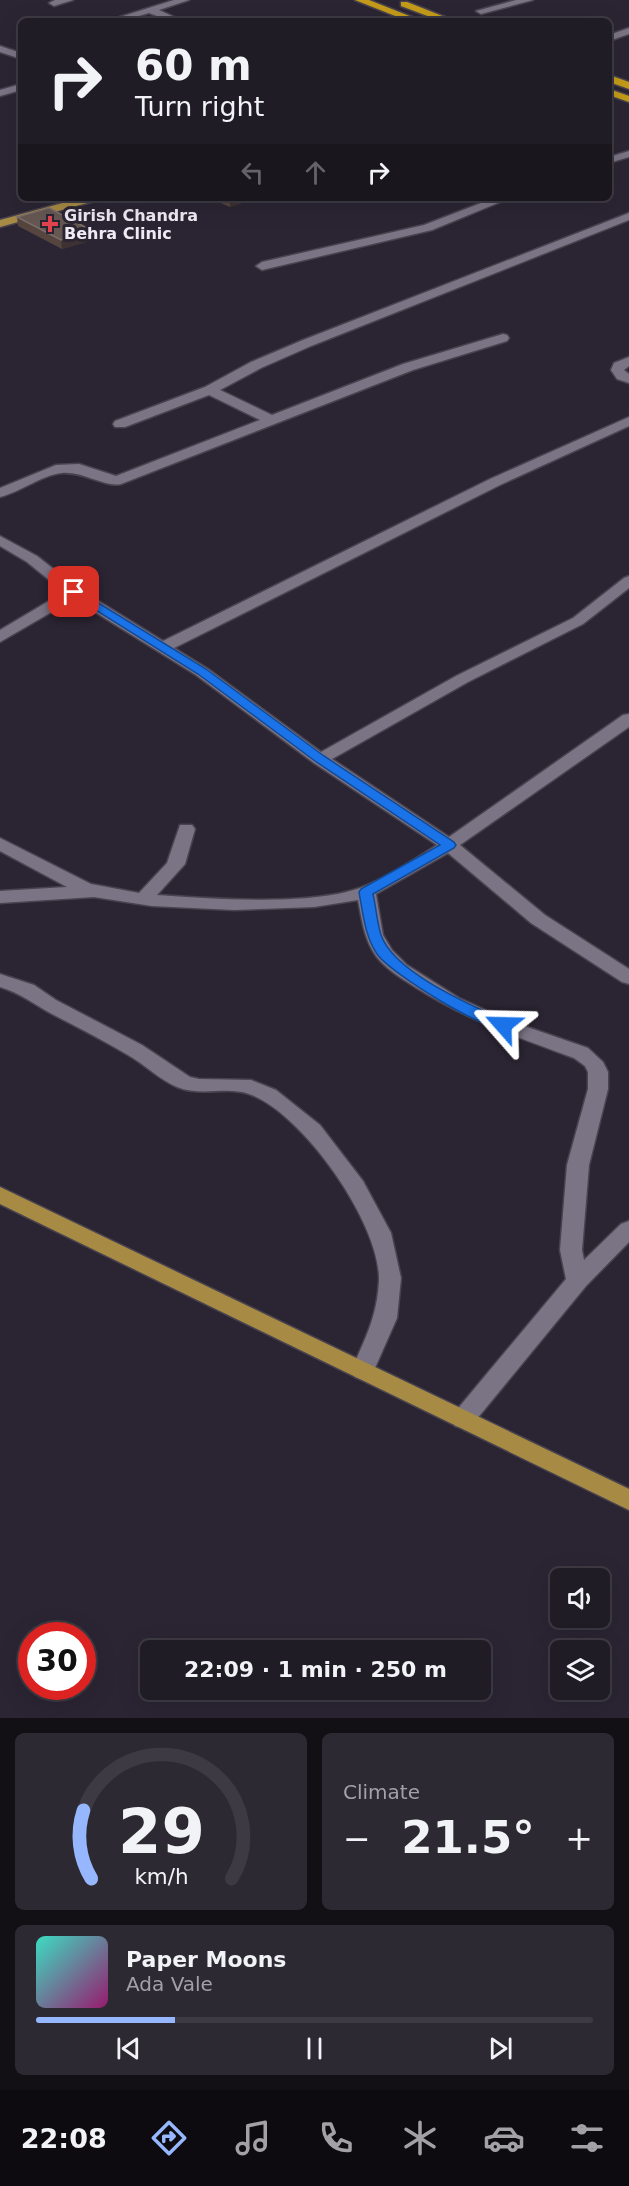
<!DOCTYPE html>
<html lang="en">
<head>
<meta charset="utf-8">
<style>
  body { margin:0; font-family:"DejaVu Sans",sans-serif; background:#2d2932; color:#f1f3f6; height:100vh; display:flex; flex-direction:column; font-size:22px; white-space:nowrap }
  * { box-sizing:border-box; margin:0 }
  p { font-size:20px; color:#a2a1a7 }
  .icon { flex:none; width:33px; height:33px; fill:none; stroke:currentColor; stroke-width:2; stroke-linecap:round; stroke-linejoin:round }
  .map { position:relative; height:1718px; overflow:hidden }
  .details { display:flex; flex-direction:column; gap:15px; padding:15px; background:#120f15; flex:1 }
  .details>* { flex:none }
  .top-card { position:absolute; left:18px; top:18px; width:594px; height:183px; border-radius:9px; box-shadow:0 6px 24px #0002,0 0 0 2px #3d3a43; background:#201c26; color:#f1f3f6; overflow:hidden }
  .buttons { position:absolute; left:550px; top:1568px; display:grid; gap:12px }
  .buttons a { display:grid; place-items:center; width:60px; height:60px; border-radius:9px; background:#201c26; box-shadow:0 6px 24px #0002,0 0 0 2px #3d3a43; font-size:30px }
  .speed { position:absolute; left:18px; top:1622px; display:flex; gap:12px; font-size:30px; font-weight:700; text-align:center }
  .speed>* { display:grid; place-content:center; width:78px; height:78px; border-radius:50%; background:#201c26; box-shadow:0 6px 24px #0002,0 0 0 2px #3d3a43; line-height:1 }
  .speed .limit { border:9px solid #d22; background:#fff; color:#111 }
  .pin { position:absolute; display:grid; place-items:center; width:51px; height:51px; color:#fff; margin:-26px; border-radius:12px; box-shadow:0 3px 9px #0006 }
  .me { position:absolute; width:66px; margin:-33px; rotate:295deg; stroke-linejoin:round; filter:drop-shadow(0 0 4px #0008) }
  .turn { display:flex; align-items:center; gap:21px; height:126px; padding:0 18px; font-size:27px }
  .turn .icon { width:78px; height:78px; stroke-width:2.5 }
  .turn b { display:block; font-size:42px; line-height:51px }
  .lanes { display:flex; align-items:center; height:57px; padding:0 18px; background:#0003; justify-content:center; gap:30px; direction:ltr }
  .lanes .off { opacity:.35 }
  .big { font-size:45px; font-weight:700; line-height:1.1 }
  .details .tile { flex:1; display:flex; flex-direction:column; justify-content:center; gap:9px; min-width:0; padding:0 21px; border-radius:9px; background:#2d2932 }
  .details .dial { align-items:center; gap:0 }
  .dial svg { height:156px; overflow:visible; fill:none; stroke:#3d3a43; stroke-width:7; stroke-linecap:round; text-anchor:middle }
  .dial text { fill:#f1f3f6; stroke:none }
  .song { display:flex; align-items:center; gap:18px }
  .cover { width:72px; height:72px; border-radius:9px; background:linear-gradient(135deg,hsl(170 70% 55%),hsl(320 70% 35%)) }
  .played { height:6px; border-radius:3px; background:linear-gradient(90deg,#96b6fd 25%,#3d3a43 25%) }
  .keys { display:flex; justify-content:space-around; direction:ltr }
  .heat { display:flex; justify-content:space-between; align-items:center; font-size:33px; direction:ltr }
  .details .tiles { flex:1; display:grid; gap:15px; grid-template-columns:1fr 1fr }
  .tile:last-child { grid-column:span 2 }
  .trip { position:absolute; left:140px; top:1640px; width:351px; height:60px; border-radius:9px; background:#201c26; box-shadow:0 6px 24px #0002,0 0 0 2px #3d3a43; font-weight:700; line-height:60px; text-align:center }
  .menu { display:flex; height:96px; justify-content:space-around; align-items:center; background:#0d0b0f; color:#a2a1a7 }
  .menu .icon { width:42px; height:42px }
  .menu .selected { color:#96b6fd }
  .menu b { font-size:27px; color:#f1f3f6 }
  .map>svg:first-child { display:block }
</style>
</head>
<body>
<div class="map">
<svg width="629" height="1718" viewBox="0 0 629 1718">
  <rect width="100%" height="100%" fill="#2b2533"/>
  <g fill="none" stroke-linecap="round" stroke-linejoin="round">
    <defs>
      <g id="minor">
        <path d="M73,0L54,6L49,3L55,0Z"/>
        <path d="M174,0H189L159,10L183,21H170L149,13L122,21H107Z"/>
        <path d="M516,0H533L481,14L476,11Z"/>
        <path d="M629,28V34L609,41V35Z"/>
        <path d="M0,46L21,53V59L0,52Z"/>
        <path d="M21,84V90L0,96V90Z"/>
        <path d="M629,151V157L609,163V157Z"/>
        <path d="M494,198H510L432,230L262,270L256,266L262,262L424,225Z"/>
        <path d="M629,213V220L311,346L261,368L220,390L272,415L403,364L503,334L507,335L509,338L507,341L413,370L121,484C106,488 83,471 62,473C41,475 21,492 0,497V488L56,465L79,464L116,476L260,420L209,395L125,427H115L113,424L115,421L205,387L251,362L303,340Z"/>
        <path d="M629,357V366L624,370L629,374V383L617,379L611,370L614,363Z"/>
        <path d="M629,417V426L500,485L174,648L208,669L321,752L456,676L573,618L624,578L629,576V588L583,624L468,682L332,759L449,837L623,715L629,714V727L460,845L545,915L629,969V984L622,982L531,923L448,853L376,894L383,935L392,950L407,965L459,998L510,1021L588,1048L603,1062L608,1072V1089L589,1165L582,1250L584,1260L621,1224L629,1221V1242L586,1286L471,1426L463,1428L455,1426L451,1419L455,1412L566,1279L560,1250L567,1165L588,1089V1072L585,1066L574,1058C519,1038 465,1019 415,987C401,978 386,969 376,956C364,939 362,920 358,900L314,907L234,910L152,906L94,897L0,903V891L67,887L0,851V838L91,884L139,893L167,863L180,825H192L195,829L185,864L157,895C213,899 308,906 360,888C387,878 413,860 437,845L314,763L196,675L74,599L0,642V630L64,592L27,562L0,546V536L37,556L79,589L163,641L490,479Z"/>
        <path d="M0,974L34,985L56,1000L142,1045L190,1077L199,1079L251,1080L276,1090L320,1125L363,1181L391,1233L401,1278L397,1318L371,1377L363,1380L355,1377L351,1371C365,1339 377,1317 379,1281C381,1224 302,1112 249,1094C226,1086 201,1097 177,1087C160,1080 144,1064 128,1055C103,1040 77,1027 52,1014C34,1004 20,993 0,987Z"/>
      </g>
      <g id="major">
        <path d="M81,198H100L98,200L0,227V220Z"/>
        <path d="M0,1187L629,1489V1510L0,1204Z"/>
      </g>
      <g id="highway">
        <path d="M355,0H369L422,21H408Z"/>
        <path d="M401,2H407L455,21H441L401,6Z"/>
        <path d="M609,75L629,82V89L609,82Z"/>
        <path d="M609,89L629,96V102L609,95Z"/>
      </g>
    </defs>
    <use href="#minor" stroke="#49434f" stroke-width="3"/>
    <use href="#major" stroke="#49434f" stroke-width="3"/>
    <use href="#highway" stroke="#49434f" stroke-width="3"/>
    <use href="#minor" fill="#7b7485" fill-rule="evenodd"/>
    <use href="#major" fill="#a78b44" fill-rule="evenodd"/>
    <use href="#highway" fill="#c49b19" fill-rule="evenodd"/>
  </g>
  <g fill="#55453e">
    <path d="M209,198H256L230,207Z"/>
    <path d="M17,217L93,240L62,249L18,226Z"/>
  </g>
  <g fill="#3d3131">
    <path d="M230,198H256L230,207Z"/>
    <path d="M93,231V240L62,249L61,240Z"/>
  </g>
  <path fill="#655751" stroke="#7b6e6b" stroke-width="1.5" d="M49,208L93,231L61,240L17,217Z"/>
  <path fill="#1a73e8" stroke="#114b97" stroke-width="1.5" d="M74,588L206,669L324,756L454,842L456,845L454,848L373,894C376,907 377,922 381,935C394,973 473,1006 508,1022L511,1025L508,1029C488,1034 390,973 377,954C365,936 363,914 359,892L361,889L440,845L315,761L198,674L70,594L68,592Z"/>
  <path fill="#e0444e" stroke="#2b2533" stroke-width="2" d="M47 215h6v6h6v6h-6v6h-6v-6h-6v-6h6z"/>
  <g text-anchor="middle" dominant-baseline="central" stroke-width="6" stroke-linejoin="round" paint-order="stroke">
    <g font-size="16" font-weight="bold" fill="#efebf5" stroke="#2b2533" text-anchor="start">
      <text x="64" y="215">Girish Chandra<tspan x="64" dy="18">Behra Clinic</tspan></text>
    </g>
  </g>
</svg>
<div class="buttons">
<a><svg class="icon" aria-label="sound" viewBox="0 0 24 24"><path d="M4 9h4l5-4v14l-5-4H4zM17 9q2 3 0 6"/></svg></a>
<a><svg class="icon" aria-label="layers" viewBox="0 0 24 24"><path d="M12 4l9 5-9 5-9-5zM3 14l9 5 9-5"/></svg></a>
</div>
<div class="speed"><div class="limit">30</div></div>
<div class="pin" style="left:74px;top:592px;background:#d93025"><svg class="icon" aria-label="arrive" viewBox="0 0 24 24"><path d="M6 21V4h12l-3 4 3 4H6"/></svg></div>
<svg class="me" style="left:503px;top:1025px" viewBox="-20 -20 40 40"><path d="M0-17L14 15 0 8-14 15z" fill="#1a73e8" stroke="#fff" stroke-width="4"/></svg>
<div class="trip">22:09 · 1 min · 250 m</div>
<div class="top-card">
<div class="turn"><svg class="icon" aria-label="right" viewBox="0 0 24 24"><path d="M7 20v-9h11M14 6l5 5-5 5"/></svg><div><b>60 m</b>Turn right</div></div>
<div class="lanes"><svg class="icon off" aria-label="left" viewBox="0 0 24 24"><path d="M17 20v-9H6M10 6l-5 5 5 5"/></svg><svg class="icon off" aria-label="ahead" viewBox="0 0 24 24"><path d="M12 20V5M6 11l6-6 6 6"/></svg><svg class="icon" aria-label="right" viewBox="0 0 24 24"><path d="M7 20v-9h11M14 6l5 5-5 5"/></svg></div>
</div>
</div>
<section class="details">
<div class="tiles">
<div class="tile dial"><svg viewBox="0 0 100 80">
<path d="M14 69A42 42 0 1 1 86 69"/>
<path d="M14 69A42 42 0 0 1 10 34" stroke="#96b6fd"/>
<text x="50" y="56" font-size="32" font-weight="700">29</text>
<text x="50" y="72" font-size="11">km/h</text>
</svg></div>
<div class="tile"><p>Climate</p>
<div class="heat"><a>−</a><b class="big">21.5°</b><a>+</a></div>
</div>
<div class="tile">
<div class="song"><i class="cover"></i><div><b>Paper Moons</b><p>Ada Vale</p></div></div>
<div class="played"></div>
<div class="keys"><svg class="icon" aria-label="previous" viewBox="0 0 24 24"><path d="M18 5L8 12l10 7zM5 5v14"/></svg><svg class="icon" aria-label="pause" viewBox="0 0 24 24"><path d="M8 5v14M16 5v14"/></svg><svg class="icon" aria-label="next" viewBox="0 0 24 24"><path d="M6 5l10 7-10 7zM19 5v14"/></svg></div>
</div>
</div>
</section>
<nav class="menu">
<b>22:08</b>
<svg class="icon selected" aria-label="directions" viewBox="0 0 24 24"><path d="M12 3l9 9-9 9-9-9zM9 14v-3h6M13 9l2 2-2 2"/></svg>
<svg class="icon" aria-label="music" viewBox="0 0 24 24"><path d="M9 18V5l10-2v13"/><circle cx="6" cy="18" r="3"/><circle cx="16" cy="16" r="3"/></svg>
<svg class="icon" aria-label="phone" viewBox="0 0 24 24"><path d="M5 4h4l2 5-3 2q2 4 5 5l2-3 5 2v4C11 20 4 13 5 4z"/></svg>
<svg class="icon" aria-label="climate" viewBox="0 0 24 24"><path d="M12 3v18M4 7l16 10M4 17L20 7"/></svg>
<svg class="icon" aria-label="car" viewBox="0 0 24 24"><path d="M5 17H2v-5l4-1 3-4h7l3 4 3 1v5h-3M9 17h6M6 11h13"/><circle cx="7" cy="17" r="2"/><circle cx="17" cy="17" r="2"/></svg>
<svg class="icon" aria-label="filters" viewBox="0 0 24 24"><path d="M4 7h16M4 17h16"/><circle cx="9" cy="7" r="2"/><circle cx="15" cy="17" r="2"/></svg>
</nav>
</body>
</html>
